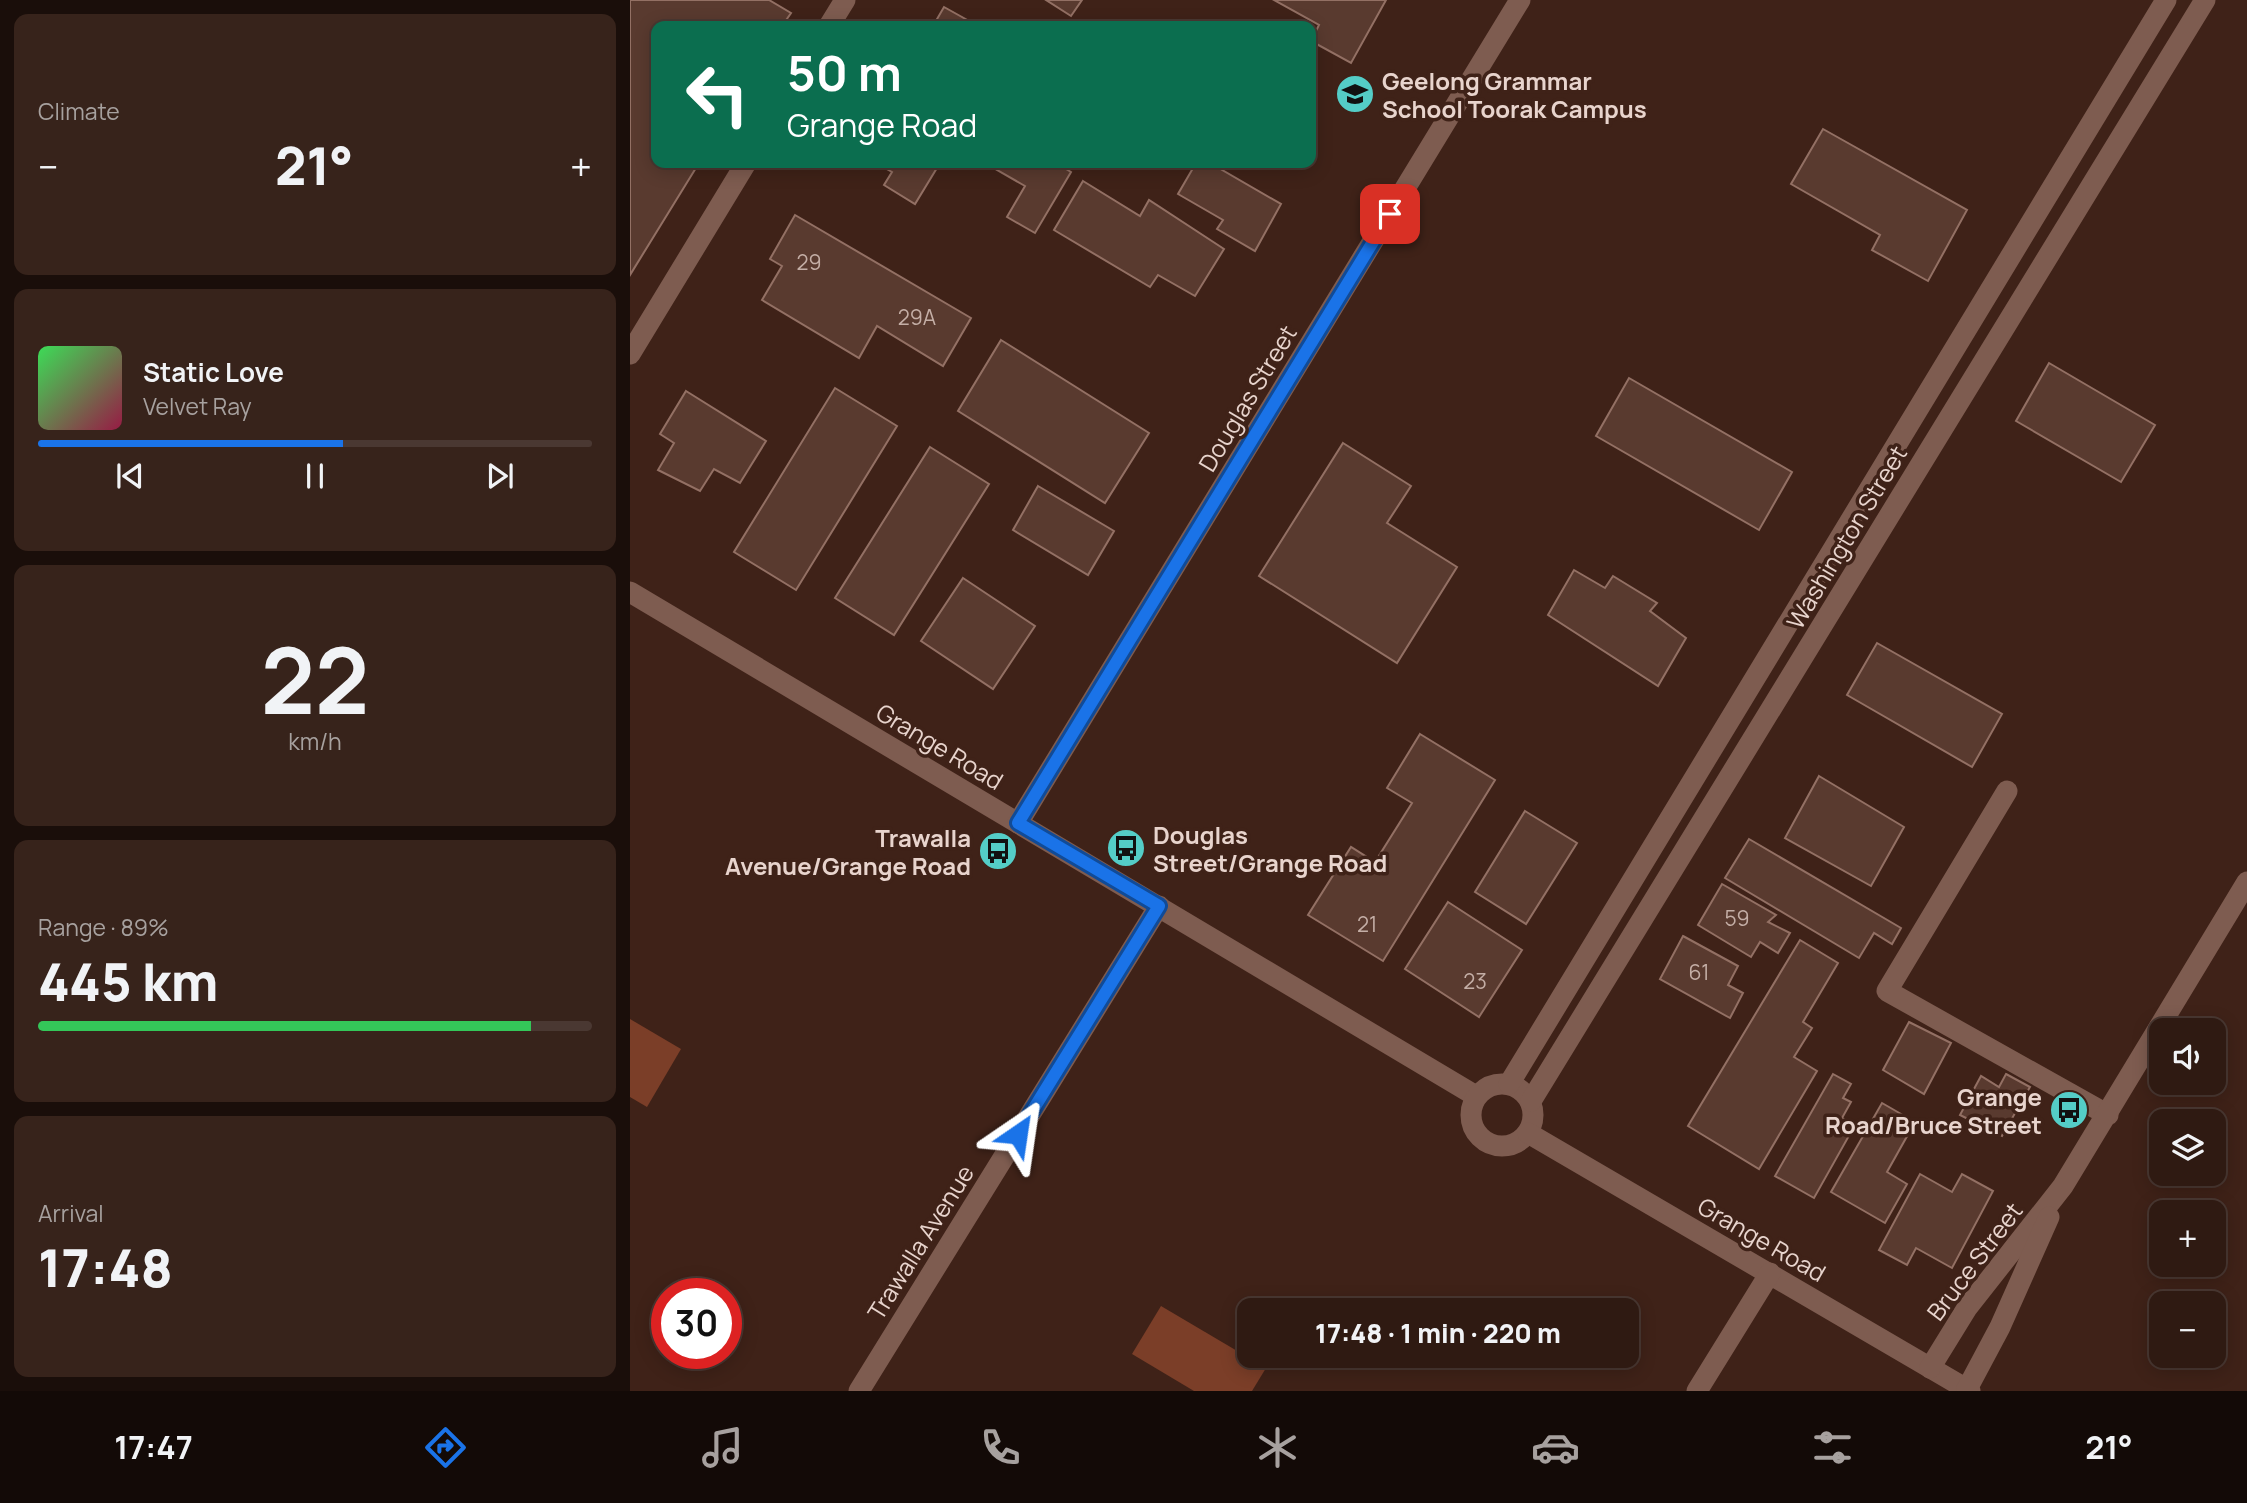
<!DOCTYPE html>
<html lang="en">
<head>
<meta charset="utf-8">
<style>
  body { margin:0; font-family:Manrope,sans-serif; background:#37231b; color:#f1f3f6; height:100vh; display:flex; flex-direction:column; font-size:26px; white-space:nowrap }
  * { box-sizing:border-box; margin:0 }
  p { font-size:23px; color:#a7a19f }
  .icon { flex:none; width:38px; height:38px; fill:none; stroke:currentColor; stroke-width:2; stroke-linecap:round; stroke-linejoin:round }
  .map { position:relative; flex:1; overflow:hidden }
  .panel { display:flex; flex-direction:column; gap:14px; padding:14px; background:#1a0e0a; width:630px }
  .panel>* { flex:none }
  .banner { position:absolute; left:21px; top:21px; width:665px; height:147px; border-radius:14px; box-shadow:0 4px 18px #0003,0 0 0 2px #4a3832; background:#0b6e4f; color:#fff; overflow:hidden }
  .controls { position:absolute; left:1519px; top:1018px; display:grid; gap:14px }
  .controls a { display:grid; place-items:center; width:77px; height:77px; border-radius:14px; background:#2f1a12; box-shadow:0 4px 18px #0003,0 0 0 2px #4a3832; font-size:35px }
  .speed { position:absolute; left:21px; top:1278px; display:flex; gap:14px; font-size:35px; font-weight:700; text-align:center }
  .speed>* { display:grid; place-content:center; width:91px; height:91px; border-radius:50%; background:#2f1a12; box-shadow:0 4px 18px #0003,0 0 0 2px #4a3832; line-height:1 }
  .speed .limit { border:10px solid #d22; background:#fff; color:#111 }
  .pin { position:absolute; display:grid; place-items:center; width:60px; height:60px; color:#fff; margin:-30px; border-radius:14px; box-shadow:0 4px 10px #0006 }
  .me { position:absolute; width:77px; margin:-38px; rotate:32deg; stroke-linejoin:round; filter:drop-shadow(0 0 5px #0008) }
  .turn { display:flex; align-items:center; gap:24px; height:147px; padding:0 21px; font-size:32px }
  .turn .icon { width:91px; height:91px; stroke-width:2.5 }
  .turn b { display:block; font-size:49px; line-height:60px }
  .big { font-size:52px; font-weight:800; line-height:1.1 }
  .panel .tile { flex:1; display:flex; flex-direction:column; justify-content:center; gap:10px; min-width:0; padding:0 24px; border-radius:14px; background:#37231b }
  .panel .dial { align-items:center; gap:0 }
  .dial b { font-size:91px; line-height:1 }
  .song { display:flex; align-items:center; gap:21px }
  .cover { width:84px; height:84px; border-radius:10px; background:linear-gradient(135deg,hsl(130 70% 55%),hsl(340 70% 35%)) }
  .played { height:7px; border-radius:4px; background:linear-gradient(90deg,#1a73e8 55%,#4a3832 55%) }
  .keys { display:flex; justify-content:space-around; direction:ltr }
  .heat { display:flex; justify-content:space-between; align-items:center; font-size:38px; direction:ltr }
  .charge { height:10px; border-radius:5px; background:linear-gradient(90deg,#34c759 89%,#4a3832 0) }
  .trip { position:absolute; left:607px; top:1298px; width:402px; height:70px; border-radius:14px; background:#2f1a12; box-shadow:0 4px 18px #0003,0 0 0 2px #4a3832; font-weight:800; line-height:70px; text-align:center }
  .tab-bar { display:flex; height:112px; justify-content:space-around; align-items:center; background:#130a07; color:#a7a19f }
  .tab-bar .icon { width:49px; height:49px }
  .tab-bar .selected { color:#1a73e8 }
  .tab-bar b { font-size:32px; color:#f1f3f6 }
  main { display:flex; flex:1; min-height:0 }
  .map>svg:first-child { display:block }
</style>
</head>
<body>
<main>
<section class="panel">
<div class="tile"><p>Climate</p>
<div class="heat"><a>−</a><b class="big">21°</b><a>+</a></div>
</div>
<div class="tile">
<div class="song"><i class="cover"></i><div><b>Static Love</b><p>Velvet Ray</p></div></div>
<div class="played"></div>
<div class="keys"><svg class="icon" aria-label="previous" viewBox="0 0 24 24"><path d="M18 5L8 12l10 7zM5 5v14"/></svg><svg class="icon" aria-label="pause" viewBox="0 0 24 24"><path d="M8 5v14M16 5v14"/></svg><svg class="icon" aria-label="next" viewBox="0 0 24 24"><path d="M6 5l10 7-10 7zM19 5v14"/></svg></div>
</div>
<div class="tile dial"><b>22</b><p>km/h</p></div>
<div class="tile"><p>Range · 89%</p><b class="big">445 km</b><div class="charge"></div></div>
<div class="tile"><p>Arrival</p><b class="big">17:48</b></div>
</section>
<div class="map">
<svg width="1617" height="1391" viewBox="0 0 1617 1391">
  <rect width="100%" height="100%" fill="#3f2218"/>
  <g fill="#7b3e28">
    <path d="M0,1019L51,1049L17,1107L0,1097Z"/>
    <path d="M531,1306L636,1368L622,1391H564L502,1354Z"/>
  </g>
  <g fill="#593a2f" stroke="#937064" stroke-width="2">
    <path d="M0,0H139L161,13L152,26H26V163H69L0,275Z"/>
    <path d="M416,0H452L441,16Z"/>
    <path d="M644,0H756L721,63L681,41L689,25Z"/>
    <path d="M314,7L348,26H303Z"/>
    <path d="M1193,129L1337,210L1298,281L1242,250L1250,235L1161,184Z"/>
    <path d="M246,163H310L285,204L254,185L262,172Z"/>
    <path d="M355,163H426L441,172L405,233L377,217L395,186Z"/>
    <path d="M566,163H580L651,204L625,251L587,229L593,220L548,194Z"/>
    <path d="M453,181L510,216L519,200L594,249L565,296L528,275L520,287L424,230Z"/>
    <path d="M165,215L341,318L313,366L247,326L229,358L132,300L152,266L140,259Z"/>
    <path d="M371,340L519,433L475,503L328,411Z"/>
    <path d="M1419,363L1525,425L1491,482L1386,421Z"/>
    <path d="M999,378L1162,472L1129,530L966,436Z"/>
    <path d="M205,388L267,426L166,590L104,552Z"/>
    <path d="M56,391L136,441L110,483L84,469L70,491L28,470L44,443L30,434Z"/>
    <path d="M713,443L781,486L757,523L827,567L767,663L629,576Z"/>
    <path d="M300,447L359,484L264,635L205,598Z"/>
    <path d="M408,486L484,531L458,575L383,530Z"/>
    <path d="M944,570L975,588L983,576L1027,603L1020,611L1056,638L1028,686L918,615Z"/>
    <path d="M333,578L405,626L363,689L291,641Z"/>
    <path d="M1247,643L1372,714L1342,767L1217,695Z"/>
    <path d="M790,734L865,780L753,961L678,915L721,847L745,862L782,803L757,788Z"/>
    <path d="M1189,776L1274,827L1241,886L1155,838Z"/>
    <path d="M895,811L947,843L896,924L845,892Z"/>
    <path d="M1119,839L1271,928L1262,944L1244,933L1229,958L1095,878Z"/>
    <path d="M1092,884L1146,915L1138,922L1160,933L1148,953L1130,942L1121,957L1068,925Z"/>
    <path d="M818,902L892,950L849,1017L775,969Z"/>
    <path d="M1053,936L1108,966L1098,985L1113,993L1100,1018L1030,979Z"/>
    <path d="M1170,940L1208,963L1173,1022L1182,1028L1164,1057L1187,1071L1129,1169L1058,1126Z"/>
    <path d="M1279,1022L1321,1043L1294,1094L1253,1070Z"/>
    <path d="M1203,1074L1221,1084L1213,1098L1221,1102L1212,1118L1225,1125L1184,1198L1145,1176Z"/>
    <path d="M1376,1074L1400,1087L1372,1136L1330,1115L1351,1076L1369,1087Z"/>
    <path d="M1252,1103L1285,1122L1257,1172L1277,1184L1255,1223L1201,1192Z"/>
    <path d="M1290,1174L1322,1192L1332,1174L1363,1191L1322,1268L1286,1248L1277,1265L1249,1250Z"/>
  </g>
  <g fill="none" stroke-linecap="round" stroke-linejoin="round">
    <g stroke="#7e5c50" stroke-width="21">
      <path d="M199,26L215,0"/>
      <path d="M0,354L116,163"/>
      <path d="M0,592L846,1096"/>
      <path d="M1377,791L1257,991L1478,1115"/>
      <path d="M388,823L890,0"/>
      <circle cx="872" cy="1115" r="31"/>
      <path d="M879,1084L1536,0"/>
      <path d="M901,1101L1575,0"/>
      <path d="M898,1133L1340,1391"/>
      <path d="M1300,1368L1337,1308L1433,1186L1617,882"/>
      <path d="M1337,1389L1370,1327L1419,1217"/>
      <path d="M229,1391L529,906"/>
      <path d="M1067,1391L1140,1273"/>
    </g>
  </g>
  <g fill="none" stroke-linecap="round" stroke-linejoin="round">
    <defs>
      <path id="route" d="M388,1134L529,906L388,823L760,214"/>
    </defs>
    <use href="#route" stroke="#114b97" stroke-width="18"/>
    <use href="#route" stroke="#1a73e8" stroke-width="12"/>
  </g>
  <defs>
    <symbol id="school-disc" viewBox="-11 -11 22 22"><circle r="9.5" fill="#54cdc7" stroke="#3f2218"/><path d="M0-5L7-2L0 1L-7-2ZM-4 1L0 2.5L4 1V4Q0 6-4 4Z" fill="#111"/></symbol>
    <symbol id="bus-disc" viewBox="-11 -11 22 22"><circle r="9.5" fill="#54cdc7" stroke="#3f2218"/><path d="M-5-6H5V4H4V6H2V4H-2V6H-4V4H-5ZM-3.5-4V0h7V-4ZM-3.5 1.2v1.5H-2V1.2ZM2 1.2v1.5H3.5V1.2Z" fill="#111"/></symbol>
  </defs>
  <g fill-rule="evenodd">
    <use href="#school-disc" x="703" y="72" width="44" height="44"/>
    <use href="#bus-disc" x="474" y="826" width="44" height="44"/>
    <use href="#bus-disc" x="346" y="829" width="44" height="44"/>
    <use href="#bus-disc" x="1417" y="1088" width="44" height="44"/>
  </g>
  <g text-anchor="middle" dominant-baseline="central" stroke-width="7" stroke-linejoin="round" paint-order="stroke">
    <g font-size="21" fill="#c4aea6">
      <text x="179" y="262">29</text>
      <text x="287" y="317">29A</text>
      <text x="1107" y="918">59</text>
      <text x="737" y="924">21</text>
      <text x="1069" y="972">61</text>
      <text x="845" y="981">23</text>
    </g>
    <g font-size="24" font-weight="bold" fill="#e8d4cd" stroke="#3f2218" text-anchor="start">
      <text x="752" y="80">Geelong Grammar<tspan x="752" dy="28">School Toorak Campus</tspan></text>
      <text x="523" y="834">Douglas<tspan x="523" dy="28">Street/Grange Road</tspan></text>
      <text x="341" y="837" text-anchor="end">Trawalla<tspan x="341" dy="28">Avenue/Grange Road</tspan></text>
      <text x="1412" y="1096" text-anchor="end">Grange<tspan x="1412" dy="28">Road/Bruce Street</tspan></text>
    </g>
    <g font-size="24" fill="#e8d4cd" stroke="#3f2218">
      <text transform="translate(617 398) rotate(-59)">Douglas Street</text>
      <text transform="translate(1216 537) rotate(-59)">Washington Street</text>
      <text transform="translate(310 746) rotate(31)">Grange Road</text>
      <text transform="translate(1132 1239) rotate(30)">Grange Road</text>
      <text transform="translate(290 1242) rotate(-58)">Trawalla Avenue</text>
      <text transform="translate(1344 1261) rotate(-53)">Bruce Street</text>
    </g>
  </g>
</svg>
<div class="controls">
<a><svg class="icon" aria-label="sound" viewBox="0 0 24 24"><path d="M4 9h4l5-4v14l-5-4H4zM17 9q2 3 0 6"/></svg></a>
<a><svg class="icon" aria-label="layers" viewBox="0 0 24 24"><path d="M12 4l9 5-9 5-9-5zM3 14l9 5 9-5"/></svg></a>
<a>+</a>
<a>−</a>
</div>
<div class="speed"><div class="limit">30</div></div>
<div class="pin" style="left:760px;top:214px;background:#d93025"><svg class="icon" aria-label="arrive" viewBox="0 0 24 24"><path d="M6 21V4h12l-3 4 3 4H6"/></svg></div>
<svg class="me" style="left:388px;top:1134px" viewBox="-20 -20 40 40"><path d="M0-17L14 15 0 8-14 15z" fill="#1a73e8" stroke="#fff" stroke-width="4"/></svg>
<div class="trip">17:48 · 1 min · 220 m</div>
<div class="banner">
<div class="turn"><svg class="icon" aria-label="left" viewBox="0 0 24 24"><path d="M17 20v-9H6M10 6l-5 5 5 5"/></svg><div><b>50 m</b>Grange Road</div></div>
</div>
</div>
</main>
<nav class="tab-bar">
<b>17:47</b>
<svg class="icon selected" aria-label="directions" viewBox="0 0 24 24"><path d="M12 3l9 9-9 9-9-9zM9 14v-3h6M13 9l2 2-2 2"/></svg>
<svg class="icon" aria-label="music" viewBox="0 0 24 24"><path d="M9 18V5l10-2v13"/><circle cx="6" cy="18" r="3"/><circle cx="16" cy="16" r="3"/></svg>
<svg class="icon" aria-label="phone" viewBox="0 0 24 24"><path d="M5 4h4l2 5-3 2q2 4 5 5l2-3 5 2v4C11 20 4 13 5 4z"/></svg>
<svg class="icon" aria-label="climate" viewBox="0 0 24 24"><path d="M12 3v18M4 7l16 10M4 17L20 7"/></svg>
<svg class="icon" aria-label="car" viewBox="0 0 24 24"><path d="M5 17H2v-5l4-1 3-4h7l3 4 3 1v5h-3M9 17h6M6 11h13"/><circle cx="7" cy="17" r="2"/><circle cx="17" cy="17" r="2"/></svg>
<svg class="icon" aria-label="filters" viewBox="0 0 24 24"><path d="M4 7h16M4 17h16"/><circle cx="9" cy="7" r="2"/><circle cx="15" cy="17" r="2"/></svg>
<b>21°</b>
</nav>
</body>
</html>
